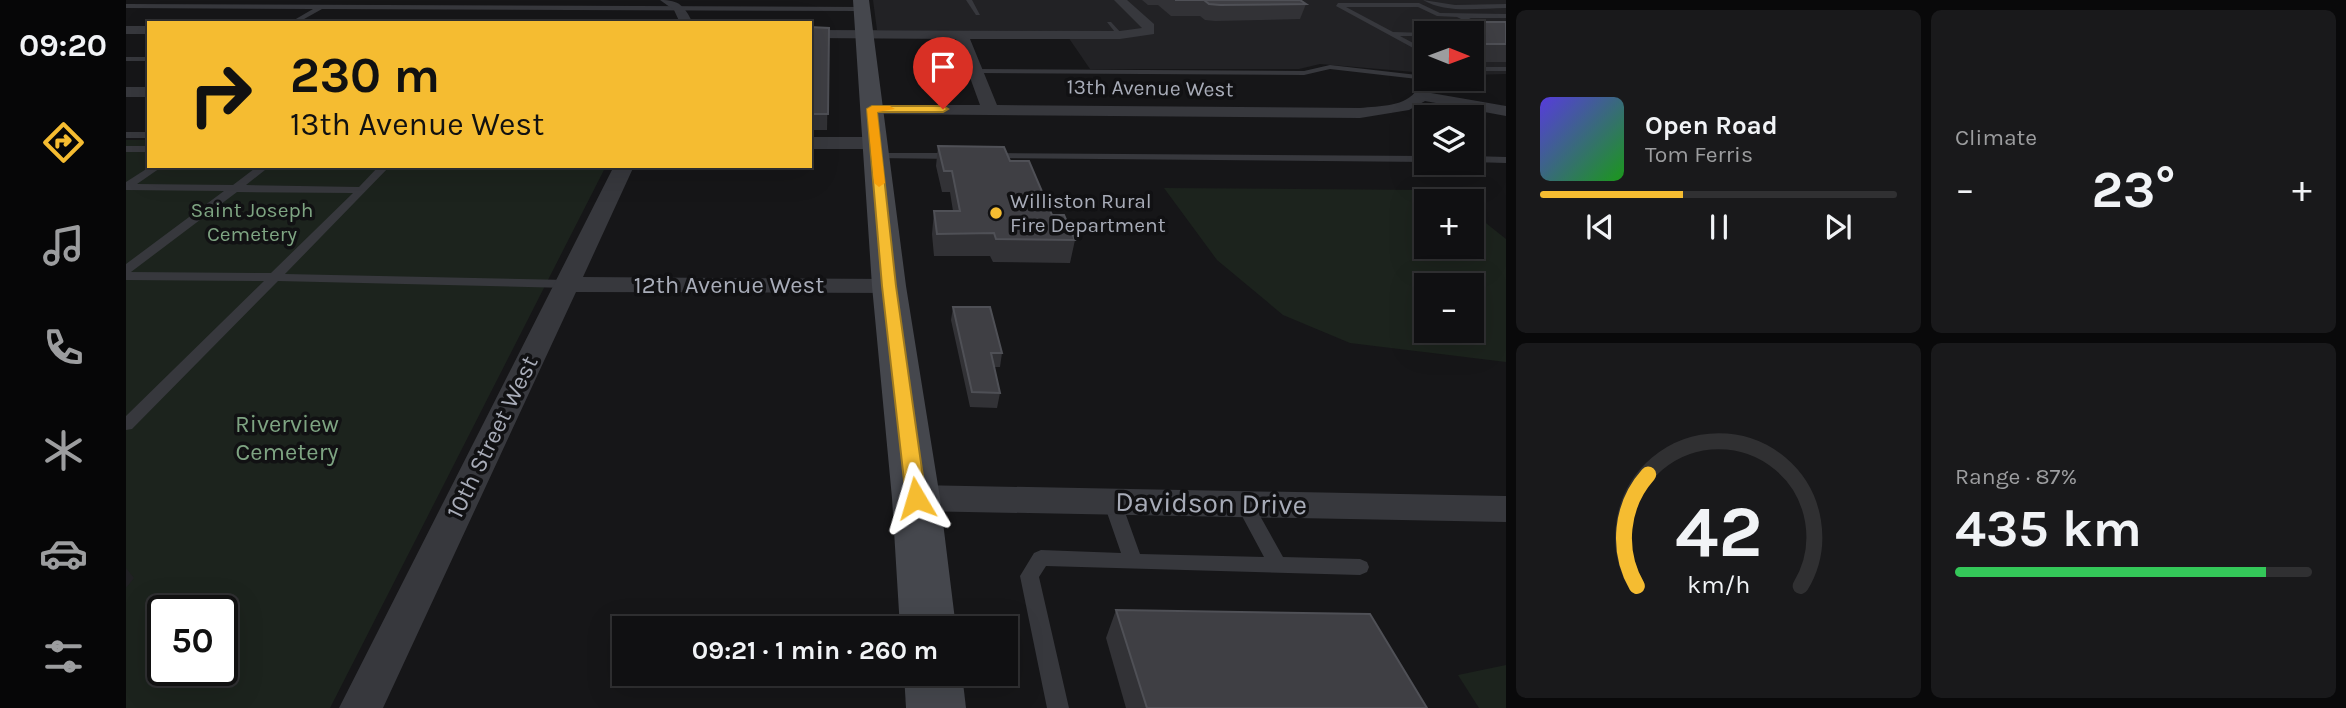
<!DOCTYPE html>
<html lang="en">
<head>
<meta charset="utf-8">
<style>
  body { margin:0; font-family:Karla,sans-serif; background:#19191b; color:#f1f3f6; height:100vh; display:flex; flex-direction:column; font-size:26px; white-space:nowrap }
  * { box-sizing:border-box; margin:0 }
  p { font-size:23px; color:#9c9d9f }
  .icon { flex:none; width:38px; height:38px; fill:none; stroke:currentColor; stroke-width:2; stroke-linecap:round; stroke-linejoin:round }
  .map { position:relative; flex:1; overflow:hidden }
  .sheet { display:flex; flex-direction:column; gap:10px; padding:10px; background:#09090a; width:840px }
  .sheet>* { flex:none }
  .guide { position:absolute; left:21px; top:21px; width:665px; height:147px; border-radius:0px; box-shadow:0 7px 28px #0002,0 0 0 2px #303032; background:#f5bc31; color:#111; overflow:hidden }
  .needle { width:46px; rotate:91deg }
  .controls { position:absolute; left:1288px; top:21px; display:grid; gap:14px }
  .controls a { display:grid; place-items:center; width:70px; height:70px; border-radius:0px; background:#101012; box-shadow:0 7px 28px #0002,0 0 0 2px #303032; font-size:35px }
  .speed { position:absolute; left:21px; top:595px; display:flex; gap:14px; font-size:35px; font-weight:700; text-align:center }
  .speed>* { display:grid; place-content:center; width:91px; height:91px; border-radius:50%; background:#101012; box-shadow:0 7px 28px #0002,0 0 0 2px #303032; line-height:1 }
  .speed .limit { border:4px solid #111; border-radius:10px; background:#fff; color:#111 }
  .pin { position:absolute; display:grid; place-items:center; width:60px; height:60px; color:#fff; margin:-72px -30px; border-radius:50% 50% 50% 0; rotate:-45deg; box-shadow:0 0 7px #0007 }
  .pin .icon { rotate:45deg }
  .me { position:absolute; width:77px; margin:-38px; rotate:353deg; stroke-linejoin:round; filter:drop-shadow(0 0 5px #0008) }
  .turn { display:flex; align-items:center; gap:24px; height:147px; padding:0 28px; font-size:32px }
  .turn .icon { width:91px; height:91px; stroke-width:2.5 }
  .turn b { display:block; font-size:49px; line-height:60px }
  .big { font-size:52px; font-weight:700; line-height:1.1 }
  .sheet .card { flex:1; display:flex; flex-direction:column; justify-content:center; gap:10px; min-width:0; padding:0 24px; border-radius:10px; background:#19191b }
  .sheet .dial { align-items:center; gap:0 }
  .dial svg { height:182px; overflow:visible; fill:none; stroke:#303032; stroke-width:7; stroke-linecap:round; text-anchor:middle }
  .dial text { fill:#f1f3f6; stroke:none }
  .song { display:flex; align-items:center; gap:21px }
  .cover { width:84px; height:84px; border-radius:10px; background:linear-gradient(135deg,hsl(250 70% 55%),hsl(120 70% 35%)) }
  .played { height:7px; border-radius:4px; background:linear-gradient(90deg,#f5bc31 40%,#303032 40%) }
  .keys { display:flex; justify-content:space-around; direction:ltr }
  .heat { display:flex; justify-content:space-between; align-items:center; font-size:38px; direction:ltr }
  .charge { height:10px; border-radius:5px; background:linear-gradient(90deg,#34c759 87%,#303032 0) }
  .sheet .tiles { flex:1; display:grid; gap:10px; grid-template-columns:repeat(2,1fr) }
  .trip { position:absolute; left:486px; top:616px; width:406px; height:70px; border-radius:0px; background:#101012; box-shadow:0 7px 28px #0002,0 0 0 2px #303032; font-weight:700; line-height:70px; text-align:center }
  main { display:flex; flex:1; min-height:0 }
  .tab-bar { display:flex; flex-direction:column; width:126px; justify-content:space-around; align-items:center; background:#060607; color:#9c9d9f }
  .tab-bar .icon { width:49px; height:49px }
  .tab-bar .on { color:#f5bc31 }
  .tab-bar b { font-size:32px; color:#f1f3f6 }
  .map>svg:first-child { display:block }
</style>
</head>
<body>
<main>
<nav class="tab-bar">
<b>09:20</b>
<svg class="icon on" aria-label="directions" viewBox="0 0 24 24"><path d="M12 3l9 9-9 9-9-9zM9 14v-3h6M13 9l2 2-2 2"/></svg>
<svg class="icon" aria-label="music" viewBox="0 0 24 24"><path d="M9 18V5l10-2v13"/><circle cx="6" cy="18" r="3"/><circle cx="16" cy="16" r="3"/></svg>
<svg class="icon" aria-label="phone" viewBox="0 0 24 24"><path d="M5 4h4l2 5-3 2q2 4 5 5l2-3 5 2v4C11 20 4 13 5 4z"/></svg>
<svg class="icon" aria-label="climate" viewBox="0 0 24 24"><path d="M12 3v18M4 7l16 10M4 17L20 7"/></svg>
<svg class="icon" aria-label="car" viewBox="0 0 24 24"><path d="M5 17H2v-5l4-1 3-4h7l3 4 3 1v5h-3M9 17h6M6 11h13"/><circle cx="7" cy="17" r="2"/><circle cx="17" cy="17" r="2"/></svg>
<svg class="icon" aria-label="filters" viewBox="0 0 24 24"><path d="M4 7h16M4 17h16"/><circle cx="9" cy="7" r="2"/><circle cx="15" cy="17" r="2"/></svg>
</nav>
<div class="map">
<svg width="1380" height="708" viewBox="0 0 1380 708">
  <rect width="100%" height="100%" fill="#161618"/>
  <path fill="#222225" d="M747,0H1380V74L1346,75V33H1300V73L1194,64L1173,69H964L938,31L751,30Z"/>
  <g fill="#1c231d" fill-rule="evenodd">
    <path d="M0,140H23V166H480L204,708H0ZM37,611H96V670H37Z"/>
    <path d="M1038,188L1299,190L1329,199L1332,201H1300V247H1346V212L1380,239V362L1224,343L1157,315L1091,260ZM1300,285H1346V331H1300Z"/>
    <path d="M1380,665V708H1353L1332,675Z"/>
  </g>
  <g fill="none" stroke-linecap="round" stroke-linejoin="round">
    <g fill="#37383d" fill-rule="evenodd">
      <path d="M840,0H846L854,15H850Z"/>
      <path d="M1297,0L1329,5L1380,4V8C1353,8 1321,14 1297,0Z"/>
      <path d="M1212,3H1293L1314,13L1380,14V18H1343L1374,34L1371,36H1346L1344,33L1361,32L1331,17L1311,16L1292,7H1220L1267,32L1302,33L1300,36H1274L1300,50V55L1210,6Z"/>
      <path d="M0,4L736,7L739,9L736,11L196,9L171,23H163L187,9L0,8Z"/>
      <path d="M981,22H985L996,34V36H992Z"/>
      <rect x="0" y="57" width="23" height="4"/>
      <path d="M1204,65L1300,76V79H1303L1300,80L1204,69L1178,75L850,73L846,71L850,69L1178,71Z"/>
      <rect x="1346" y="67" width="34" height="4"/>
      <rect x="0" y="132" width="23" height="6"/>
      <rect x="0" y="146" width="23" height="6"/>
      <path d="M751,153H830L835,156L830,159L748,158V154Z"/>
      <path d="M864,153L1300,156V162L861,158V154Z"/>
      <path d="M1346,156L1380,157V163L1346,162Z"/>
      <path d="M25,166H37L11,184L107,185L132,166H144L120,185L233,187L253,166H264L159,274L442,280L448,284L442,288L152,281L6,429L0,430V416L138,281L0,280V264L98,191L0,190V182ZM111,192L227,193L145,273L5,272Z"/>
      <path d="M986,494L992,496L995,501L1014,554L1138,557L1109,503L1112,498L1118,496L1124,498L1157,557L1234,559L1241,562L1243,567L1241,572L1234,575L920,566L913,577L943,708H921L894,576L908,553L915,550L995,553L977,501L980,496Z"/>
    </g>
    <g fill="#37383d" fill-rule="evenodd">
      <path d="M534,0C554,0 558,6 567,23H554L548,10Z"/>
      <path d="M988,0H1001L1028,24V34L994,39H844L871,105L1234,108C1253,106 1281,107 1291,89V78L1299,73L1300,79H1307L1305,93L1380,106V116L1299,101L1283,110L1234,118L746,114L737,109L740,105H854L830,39L684,38V30L994,31L1016,28Z"/>
      <rect x="0" y="26" width="23" height="8"/>
      <rect x="0" y="87" width="23" height="10"/>
      <path d="M684,137H749L758,143L749,149H684Z"/>
      <path d="M488,166H508L457,277L763,279L772,281L775,286L772,291L763,293L450,292L257,708H213Z"/>
      <path d="M790,485L1380,496V522L790,511L778,507L773,498L778,489Z"/>
    </g>
    <g fill="#45474d" fill-rule="evenodd">
      <path d="M727,0H743L780,286L814,498L830,628H774L766,498L746,286Z"/>
      <path d="M778,674H836L840,708H780Z"/>
    </g>
  </g>
  <g fill="#323236">
    <path d="M1016,0H1174L1180,4L1174,19L1089,21L1079,20L1074,16H1045L1032,5H1022Z"/>
    <path d="M1302,22H1380V62H1346V33H1300V42L1295,39Z"/>
    <path d="M684,27L703,28L701,130H684Z"/>
    <path d="M812,146L884,161L926,215L949,240L944,263L867,262L864,256H808L806,234L808,211H827L824,192H816L810,166Z"/>
    <path d="M827,307L876,353L874,367H868L874,393L871,408L844,407L825,320Z"/>
    <path d="M990,610L1301,708H1000L980,638Z"/>
  </g>
  <path fill="#212124" d="M0,568L8,578L0,588Z"/>
  <g fill="#3f3f44" stroke="#4f5056" stroke-width="2">
    <path d="M1049,0H1174L1180,4L1094,5L1083,4L1078,0Z"/>
    <path d="M1302,22H1380V44H1348L1346,43V33H1325Z"/>
    <path d="M684,27L703,28L702,114H684Z"/>
    <path d="M812,146L878,147L884,161H903L926,215H938L949,240L870,239L868,233L811,234L808,211H834L826,171H818Z"/>
    <path d="M827,307H864L876,353H865L874,393L846,392Z"/>
    <path d="M990,610L1244,614L1301,708H1021Z"/>
  </g>
  <path fill="#f5bc31" stroke="#9f7a20" stroke-width="2" d="M746,106H817L822,109L817,112H751L770,286L800,498L797,504L790,506L783,504L780,498L756,286L741,109Z"/>
  <path fill="#f59e0b" d="M746,106H764L769,109L751,112L759,183L753,187L748,183L741,109Z"/>
  <circle fill="#f5bc31" stroke="#111113" stroke-width="2.5" cx="870" cy="213" r="7"/>
  <g text-anchor="middle" dominant-baseline="central" stroke-width="7" stroke-linejoin="round" paint-order="stroke">
    <g font-size="21" fill="#a8acb8" stroke="#111113">
      <text transform="translate(1024 88) rotate(1)">13th Avenue West</text>
    </g>
    <g font-size="21" fill="#a8acb8" stroke="#111113" text-anchor="start">
      <text x="884" y="201">Williston Rural<tspan x="884" dy="24">Fire Department</tspan></text>
    </g>
    <g font-size="21" fill="#7ea482" stroke="#111113">
      <text x="126" y="210">Saint Joseph<tspan x="126" dy="24">Cemetery</tspan></text>
    </g>
    <g font-size="24" fill="#a8acb8" stroke="#111113">
      <text x="603" y="285">12th Avenue West</text>
      <text transform="translate(366 437) rotate(-64)">10th Street West</text>
    </g>
    <g font-size="24" fill="#7ea482" stroke="#111113">
      <text x="161" y="424">Riverview<tspan x="161" dy="28">Cemetery</tspan></text>
    </g>
    <g font-size="28" fill="#a8acb8" stroke="#111113">
      <text transform="translate(1085 503) rotate(1)">Davidson Drive</text>
    </g>
  </g>
</svg>
<div class="controls">
<a><svg class="needle" viewBox="-14 -14 28 28"><path d="M0-13l5 13h-10z" fill="#e53935"/><path d="M0 13l5-13h-10z" fill="#9c9d9f"/></svg></a>
<a><svg class="icon" aria-label="layers" viewBox="0 0 24 24"><path d="M12 4l9 5-9 5-9-5zM3 14l9 5 9-5"/></svg></a>
<a>+</a>
<a>−</a>
</div>
<div class="speed"><div class="limit">50</div></div>
<div class="pin" style="left:817px;top:109px;background:#d93025"><svg class="icon" aria-label="arrive" viewBox="0 0 24 24"><path d="M6 21V4h12l-3 4 3 4H6"/></svg></div>
<svg class="me" style="left:790px;top:498px" viewBox="-20 -20 40 40"><path d="M0-17L14 15 0 8-14 15z" fill="#f5bc31" stroke="#fff" stroke-width="4"/></svg>
<div class="trip">09:21 · 1 min · 260 m</div>
<div class="guide">
<div class="turn"><svg class="icon" aria-label="right" viewBox="0 0 24 24"><path d="M7 20v-9h11M14 6l5 5-5 5"/></svg><div><b>230 m</b>13th Avenue West</div></div>
</div>
</div>
<section class="sheet">
<div class="tiles">
<div class="card">
<div class="song"><i class="cover"></i><div><b>Open Road</b><p>Tom Ferris</p></div></div>
<div class="played"></div>
<div class="keys"><svg class="icon" aria-label="previous" viewBox="0 0 24 24"><path d="M18 5L8 12l10 7zM5 5v14"/></svg><svg class="icon" aria-label="pause" viewBox="0 0 24 24"><path d="M8 5v14M16 5v14"/></svg><svg class="icon" aria-label="next" viewBox="0 0 24 24"><path d="M6 5l10 7-10 7zM19 5v14"/></svg></div>
</div>
<div class="card"><p>Climate</p>
<div class="heat"><a>−</a><b class="big">23°</b><a>+</a></div>
</div>
<div class="card dial"><svg viewBox="0 0 100 80">
<path d="M14 69A42 42 0 1 1 86 69"/>
<path d="M14 69A42 42 0 0 1 19 20" stroke="#f5bc31"/>
<text x="50" y="56" font-size="32" font-weight="700">42</text>
<text x="50" y="72" font-size="11">km/h</text>
</svg></div>
<div class="card"><p>Range · 87%</p><b class="big">435 km</b><div class="charge"></div></div>
</div>
</section>
</main>
</body>
</html>
